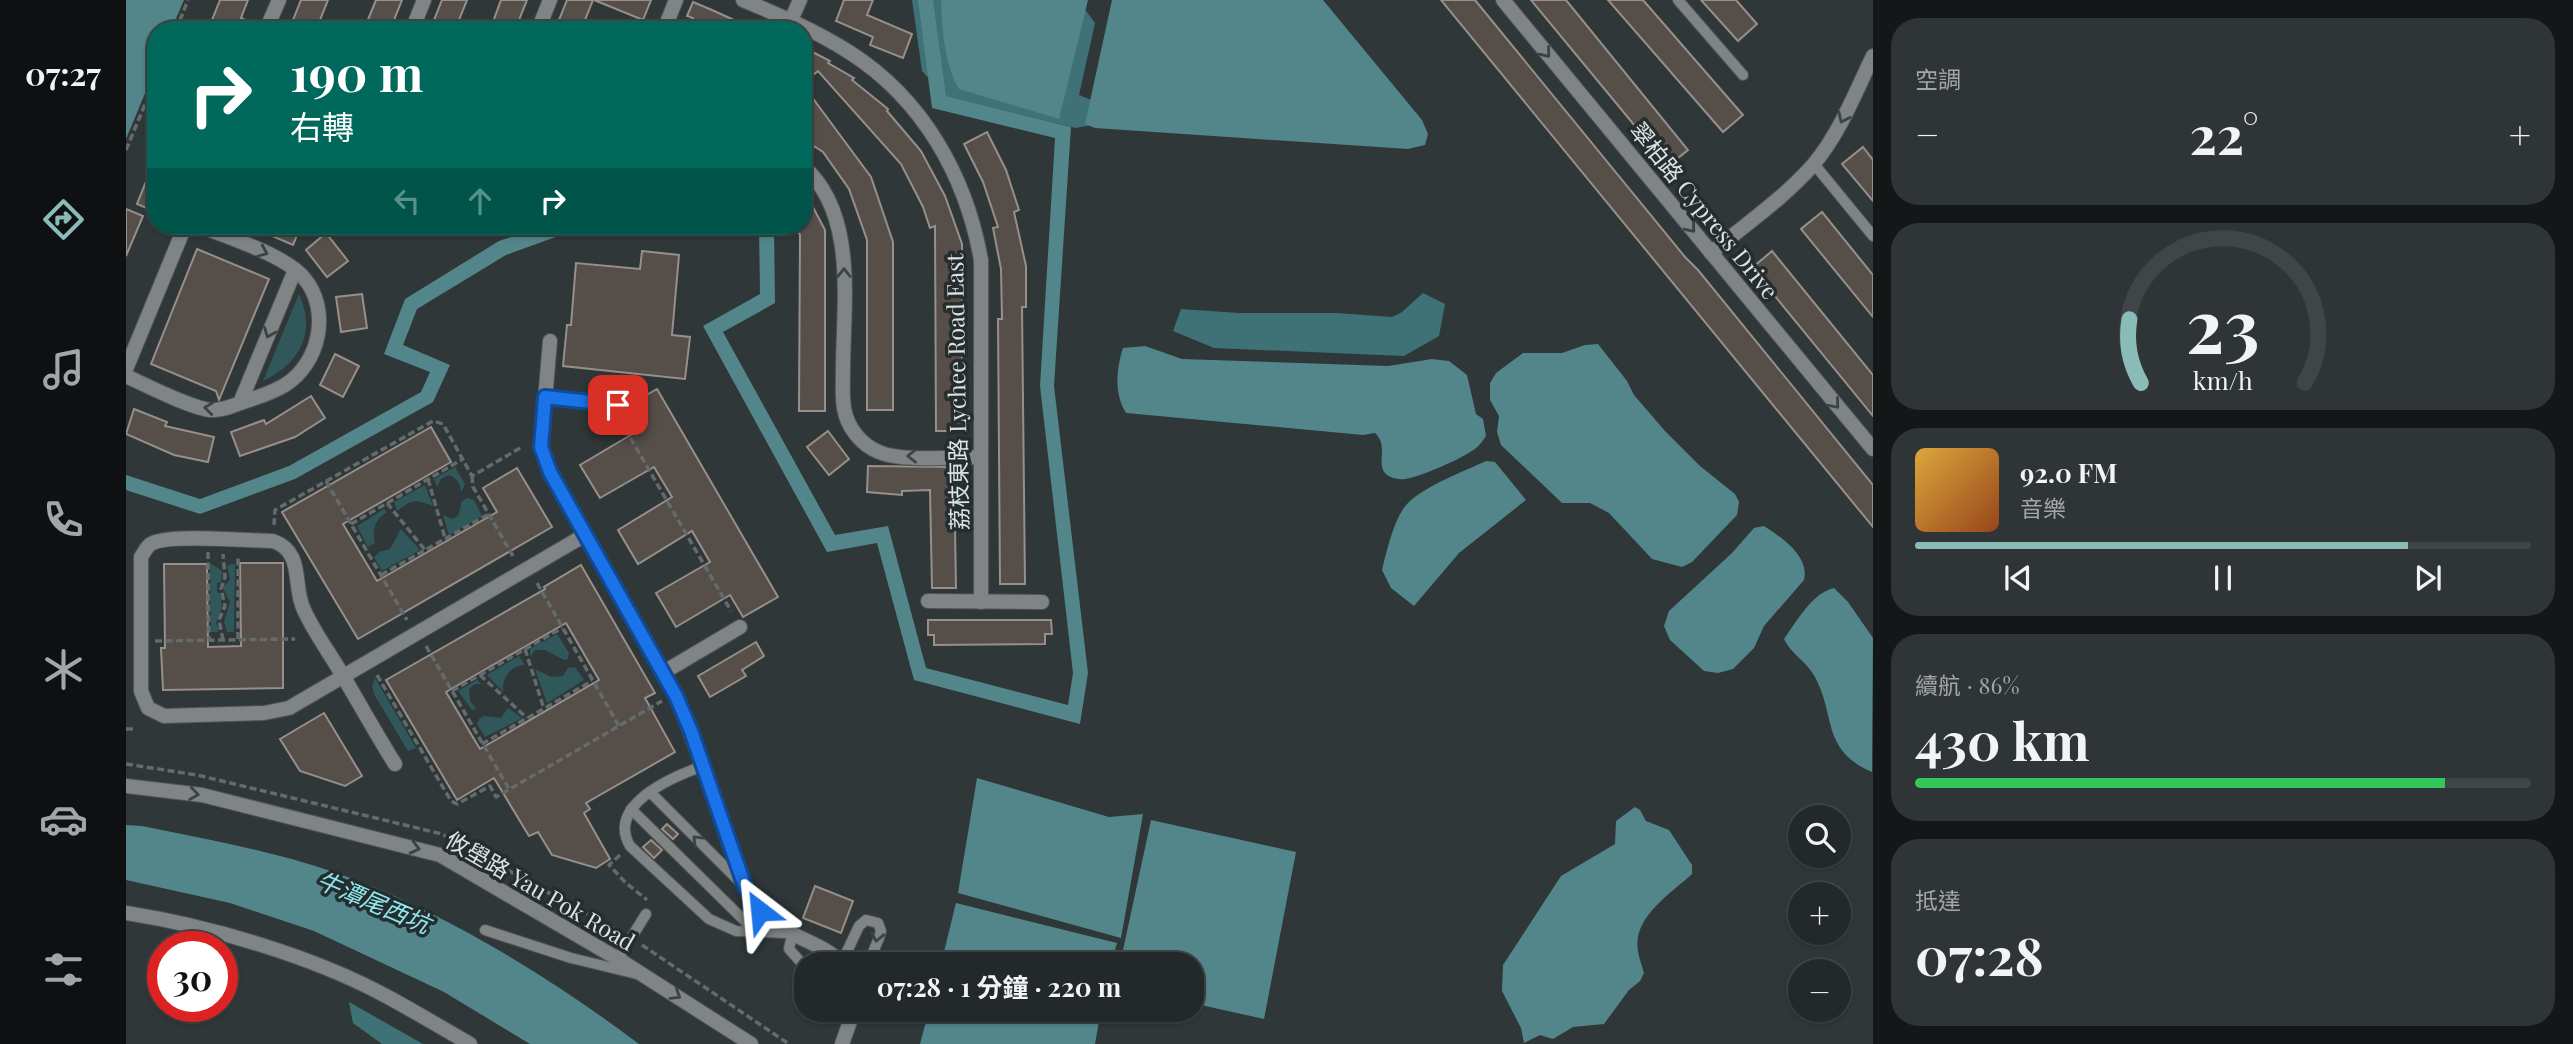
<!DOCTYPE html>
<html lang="zh-TW">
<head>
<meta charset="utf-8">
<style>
  body { margin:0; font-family:"Playfair Display","Noto Sans TC",serif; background:#2f3536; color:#f1f3f6; height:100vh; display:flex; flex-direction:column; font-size:26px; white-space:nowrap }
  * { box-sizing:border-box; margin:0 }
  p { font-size:23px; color:#a3a6a8 }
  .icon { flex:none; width:38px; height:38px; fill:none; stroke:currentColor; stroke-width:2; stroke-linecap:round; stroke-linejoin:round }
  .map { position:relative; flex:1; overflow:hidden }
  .panel { display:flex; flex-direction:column; gap:18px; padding:18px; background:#131717; width:700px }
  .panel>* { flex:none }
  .top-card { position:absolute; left:21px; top:21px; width:665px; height:214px; border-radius:28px; box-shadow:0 2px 5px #0004,0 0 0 2px #404547; background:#00695c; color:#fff; overflow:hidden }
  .tools { position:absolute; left:1662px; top:805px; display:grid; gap:14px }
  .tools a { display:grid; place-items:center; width:63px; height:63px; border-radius:50%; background:#23292a; box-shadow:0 2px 5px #0004,0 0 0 2px #404547; font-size:35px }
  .speed { position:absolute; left:21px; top:931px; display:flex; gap:14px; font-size:35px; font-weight:700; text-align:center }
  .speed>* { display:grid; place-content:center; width:91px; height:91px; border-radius:50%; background:#23292a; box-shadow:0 2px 5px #0004,0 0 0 2px #404547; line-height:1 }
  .speed .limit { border:10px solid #d22; background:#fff; color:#111 }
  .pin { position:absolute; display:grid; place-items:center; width:60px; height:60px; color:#fff; margin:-30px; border-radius:14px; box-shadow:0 4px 10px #0006 }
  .me { position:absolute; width:77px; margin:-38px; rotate:331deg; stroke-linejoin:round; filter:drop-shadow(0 0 5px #0008) }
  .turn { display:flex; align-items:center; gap:24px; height:147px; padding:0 28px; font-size:32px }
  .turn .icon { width:91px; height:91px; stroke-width:2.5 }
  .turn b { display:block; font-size:49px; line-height:60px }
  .lanes { display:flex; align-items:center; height:66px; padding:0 28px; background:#0003; justify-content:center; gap:35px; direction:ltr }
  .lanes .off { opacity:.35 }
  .big { font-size:52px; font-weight:700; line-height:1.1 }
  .panel .card { flex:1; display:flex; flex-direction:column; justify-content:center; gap:10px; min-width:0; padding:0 24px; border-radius:28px; background:#2f3536 }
  .panel .dial { align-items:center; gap:0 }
  .dial svg { height:182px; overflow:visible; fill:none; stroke:#404547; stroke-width:7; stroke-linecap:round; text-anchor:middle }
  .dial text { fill:#f1f3f6; stroke:none }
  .song { display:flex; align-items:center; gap:21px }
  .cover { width:84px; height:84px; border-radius:10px; background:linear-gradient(135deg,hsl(40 70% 55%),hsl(20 70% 35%)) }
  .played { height:7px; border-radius:4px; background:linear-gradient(90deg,#8bbbb9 80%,#404547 80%) }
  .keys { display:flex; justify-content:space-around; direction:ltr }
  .heat { display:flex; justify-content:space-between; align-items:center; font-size:38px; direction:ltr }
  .charge { height:10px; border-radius:5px; background:linear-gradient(90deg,#34c759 86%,#404547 0) }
  .trip { position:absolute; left:668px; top:952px; width:410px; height:70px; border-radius:28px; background:#23292a; box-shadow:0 2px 5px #0004,0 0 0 2px #404547; font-weight:700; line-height:70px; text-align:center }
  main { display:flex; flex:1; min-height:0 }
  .dock { display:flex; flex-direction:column; width:126px; justify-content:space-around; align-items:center; background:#0e1011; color:#a3a6a8 }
  .dock .icon { width:49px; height:49px }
  .dock .selected { color:#8bbbb9 }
  .dock b { font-size:32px; color:#f1f3f6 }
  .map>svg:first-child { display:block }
</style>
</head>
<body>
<main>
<nav class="dock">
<b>07:27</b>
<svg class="icon selected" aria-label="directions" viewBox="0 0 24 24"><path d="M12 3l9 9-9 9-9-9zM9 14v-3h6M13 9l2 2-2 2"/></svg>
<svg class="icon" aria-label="music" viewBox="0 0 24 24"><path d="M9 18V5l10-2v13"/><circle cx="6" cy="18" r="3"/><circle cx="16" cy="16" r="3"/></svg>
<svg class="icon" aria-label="phone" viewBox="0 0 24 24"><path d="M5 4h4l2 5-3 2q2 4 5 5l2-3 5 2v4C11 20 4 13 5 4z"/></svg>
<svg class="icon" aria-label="climate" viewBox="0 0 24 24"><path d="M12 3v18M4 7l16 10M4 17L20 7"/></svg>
<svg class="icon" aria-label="car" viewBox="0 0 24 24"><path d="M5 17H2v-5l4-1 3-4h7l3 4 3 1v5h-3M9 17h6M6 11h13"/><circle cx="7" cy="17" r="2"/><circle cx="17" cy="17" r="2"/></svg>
<svg class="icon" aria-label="filters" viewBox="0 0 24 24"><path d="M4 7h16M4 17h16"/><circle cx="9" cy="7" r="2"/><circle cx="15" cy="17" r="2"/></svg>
</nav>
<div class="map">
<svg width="1747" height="1044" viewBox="0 0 1747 1044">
  <rect width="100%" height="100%" fill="#2f3738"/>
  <g fill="#30585a">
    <path d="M173,294C191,333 173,364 137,381Z"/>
    <path d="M329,467L339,484L335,493C335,485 331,477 322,475L315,479L311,487L308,479Z"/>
    <path d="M299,485L307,506C288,498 286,500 271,511L268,502Z"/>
    <path d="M342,498L348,500L356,516L323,535L317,515L326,519L332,516L336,501Z"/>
    <path d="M258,509L261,512C248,520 246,531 249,543L242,547L231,526Z"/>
    <path d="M275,529L294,550L256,571L248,557L253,552L264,549Z"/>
    <path d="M84,563L96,571L95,582L91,583V592L94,593L96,607L90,624L93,628L92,632H85Z"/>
    <path d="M106,564L109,565L108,632H101L98,622L104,602L97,588L104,579L101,566Z"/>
    <path d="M431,634L443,653L442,659L438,660L419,650H409L405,656L404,654V649Z"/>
    <path d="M393,656L399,665C384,666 376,677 377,692L361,675Z"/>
    <path d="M449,667L458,680L421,703L409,669L425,677L437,676L442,668Z"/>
    <path d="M249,678L290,748L282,751L248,694L246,686Z"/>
    <path d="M351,680L355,684H349L343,689L344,701L350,709L346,710L332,691Z"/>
    <path d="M382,708L396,718L359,737L351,724L353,719L358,716L375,718Z"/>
  </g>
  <g fill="#3e7276">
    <path d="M786,0H952L969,23L953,95L982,107L987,121L950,128L819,96L796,71Z"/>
    <path d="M1297,293L1319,304L1313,336L1278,356L1088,348L1047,331L1055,309L1113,313H1211L1266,317L1276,312Z"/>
    <path d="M223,1002L297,1044H256L227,1023Z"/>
  </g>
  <g fill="#52868a">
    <path d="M0,0H58L45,30H30V67L0,139Z"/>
    <path d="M792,0H807L820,96L945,127L928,386L962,673L954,724L788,680L751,543L701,552L577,326L634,294L633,226H648L649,303L597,332L709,535L762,526L800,668L942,705L947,673L914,386L929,138L806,108Z"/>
    <path d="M815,0H962L933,119L833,89C818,64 816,28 815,0Z"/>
    <path d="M986,0H1197L1296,120L1302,134L1299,145L1282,149L969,128L959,124Z"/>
    <path d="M417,226H460L380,255L291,309L277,345L324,365L307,402L169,479L74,514L0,490V475L74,499L163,466L295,392L304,372L258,354L279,299L373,241Z"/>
    <path d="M1472,344L1501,381L1508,395L1539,431L1574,466L1609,494L1613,502L1611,515L1566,562L1556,567L1526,559L1483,513L1464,503H1436L1375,445L1371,432L1373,416L1364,400V383L1370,373L1397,353H1436L1459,345Z"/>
    <path d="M1019,346L1056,359L1262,366L1306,359L1323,361L1341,375L1350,414L1357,419L1360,436C1357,440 1354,445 1350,448C1338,458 1294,477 1279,479C1273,480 1263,478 1259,473C1250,463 1263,446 1249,433L1237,435L1000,413C988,393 990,370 997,348Z"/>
    <path d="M1360,461L1369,462L1400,500L1333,553L1288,606L1265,588L1256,570C1261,551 1268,517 1282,503C1299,486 1338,471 1360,461Z"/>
    <path d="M1638,526C1655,537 1684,556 1678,580L1638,626L1628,648L1607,669L1592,673L1578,671L1544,640L1538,626L1543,611L1606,553L1628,528Z"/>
    <path d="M1708,588L1722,602L1747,638L1746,772C1695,750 1710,716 1689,677C1681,662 1665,654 1658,639C1671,621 1686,593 1708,588Z"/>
    <path d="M851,778L983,817L1017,814L995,938L832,893Z"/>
    <path d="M1509,807L1514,810L1520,821L1543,830L1566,865V874C1544,894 1506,918 1512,951C1513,958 1516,966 1518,973L1514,981L1503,990L1478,1024L1447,1027L1427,1039L1414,1035L1398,1043L1395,1028L1376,991L1377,965L1435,876L1489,844L1490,821Z"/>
    <path d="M1025,820L1170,852L1138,1019L1066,1003V964H994Z"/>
    <path d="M0,825L16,826C80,839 146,851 208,872C314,909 424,977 513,1044H404L318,992L188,931L104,903L0,880Z"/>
    <path d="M830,903L991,943L985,964H815Z"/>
    <path d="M803,1010H975L969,1044H794Z"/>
  </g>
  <g fill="#554e49" stroke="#978f8a" stroke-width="2" fill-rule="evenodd">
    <path d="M94,0H122L115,18L131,25V30H82Z"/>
    <path d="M175,0H202L190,30H163Z"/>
    <path d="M250,0H276L264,30L241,22Z"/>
    <path d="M316,0H341L329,30H313L316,23L308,20Z"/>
    <path d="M375,0H401L389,30H364Z"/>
    <path d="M441,0H467L455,30H429Z"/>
    <path d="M468,0H525L517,20Z"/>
    <path d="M718,0H747L741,15L786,34L777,58L744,45L747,37L710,21Z"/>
    <path d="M1315,0H1349L1559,257L1572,270L1747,485V527Z"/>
    <path d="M1405,0H1440L1562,150L1542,166Z"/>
    <path d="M1482,0H1517L1617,115L1597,132Z"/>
    <path d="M1575,0H1610L1631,24L1612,41Z"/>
    <path d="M567,2L586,10L630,30H562L567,18L561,16Z"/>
    <path d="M677,47L704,61L702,63L728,78L726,80L762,109L761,111L795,151L819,196L836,244V431H810L809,226L804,228L797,207L775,164L692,71L677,83Z"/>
    <path d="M677,85L745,177L767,242V410H741V240L723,189L697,152L677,139Z"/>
    <path d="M861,132L880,170L893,210L888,212L900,266V307H896L899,584H874L872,319H876L875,269L867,228L872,227L857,182L838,144Z"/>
    <path d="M1737,147L1747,160V201L1716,164Z"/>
    <path d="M29,159H30V212L11,204Z"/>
    <path d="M677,188L699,230V411H673L674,235L669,226H677Z"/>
    <path d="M0,209L17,216L0,256Z"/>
    <path d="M1696,212L1747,275V317L1675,229Z"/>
    <path d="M123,226H175L167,245Z"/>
    <path d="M200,233L222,261L201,277L180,250Z"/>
    <path d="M71,249L143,279L93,400L90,391L25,364Z"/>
    <path d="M516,251L553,255L546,335L564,337L559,379L437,366L441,325H445L450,263L514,269Z"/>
    <path d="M1646,251L1747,375V416L1626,268Z"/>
    <path d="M236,294L241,328L215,332L210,297Z"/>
    <path d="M209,354L233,366L217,397L194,385Z"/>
    <path d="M531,389L652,597L617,617L604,595L550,627L530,593L584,562L566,531L512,564L492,530L546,497L528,467L474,498L454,465L508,433L497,413L501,406Z"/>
    <path d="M185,396L199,418L169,437L114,456L105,432L138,420L140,424Z"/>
    <path d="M8,409L41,422L39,426L88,437L82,462L48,455L0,434Z"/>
    <path d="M305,427L325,462L217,524L251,581L371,512L357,488L391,468L426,527L232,639L156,512Z"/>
    <path d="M702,431L723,459L703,475L681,447Z"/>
    <path d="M742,466L828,467L830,588H806L804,490L776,491V495L741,492Z"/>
    <path d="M114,563H157V688L37,690L35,648H39L38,564H81L82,647L115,646Z"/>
    <path d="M455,565L529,693L519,698L549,752L460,803L464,809L458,813L484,859L470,868L426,855L412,832L403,836L368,778L331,800L260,680L419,589L418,587ZM440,623L473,680L354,749L320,692Z"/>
    <path d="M802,620H925L926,634H919V644L808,645V635H802Z"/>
    <path d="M630,642L638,656L616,670L620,676L584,697L572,676Z"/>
    <path d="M198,713L236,776L219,786L174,771L154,739Z"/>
    <path d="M541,824L552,834L547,839L536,829Z"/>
    <path d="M525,840L536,850L528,858L517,847Z"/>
    <path d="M689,886L727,901L715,933L677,918Z"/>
  </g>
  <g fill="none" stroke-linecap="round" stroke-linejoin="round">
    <defs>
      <g id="service">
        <path d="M1552,0L1617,75"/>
        <path d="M1688,164L1747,236"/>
        <path d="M577,766C546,777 480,805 504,846L583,919L610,931L661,933"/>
        <path d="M524,792L615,883"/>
        <path d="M505,809L630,932"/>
        <path d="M359,930L445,958L511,974"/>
        <path d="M666,935L663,949L681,969"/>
        <path d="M492,959L520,914"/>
        <path d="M716,962L733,926L740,920L752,923L755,931L753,938L742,964"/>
      </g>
      <g id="minor">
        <path d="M617,0C653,15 690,31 723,52C797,99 840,176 855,260V602"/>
        <path d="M1377,0L1747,449"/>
        <path d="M665,20L674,0"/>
        <path d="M140,30L153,0"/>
        <path d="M286,30L298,0"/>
        <path d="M412,30L424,0"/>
        <path d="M538,30L550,0"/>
        <path d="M677,166C732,214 717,305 717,370C717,382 716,396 718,408C721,427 735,445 753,452C775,462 829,457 855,457"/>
        <path d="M1585,253C1619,225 1658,198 1687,165C1714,133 1729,93 1747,56"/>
        <path d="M424,341L415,447L424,473L550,696C569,742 585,790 601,837C610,861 616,891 632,910C655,936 694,940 717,964"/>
        <path d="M0,369L59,226"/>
        <path d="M0,376C22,386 62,407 84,410C97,411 108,405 120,401C133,397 147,392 159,385C194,363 205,310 178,278C159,255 103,238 74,226"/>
        <path d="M419,397L492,405"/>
        <path d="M114,403L169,270"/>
        <path d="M802,601L916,602"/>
        <path d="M538,672L614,627"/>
        <path d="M269,764C249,732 231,699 211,666C200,648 187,630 178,610C166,586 179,552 147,541C124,541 41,533 25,544C21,546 18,553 15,557V691L22,708L38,716L138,713L163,708L459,535"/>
        <path d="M0,786L76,795L314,855L492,959L625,1044"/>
        <path d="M716,1044L728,1010"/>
      </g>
      <path id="tertiary" d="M0,913C83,926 186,956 260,996C288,1011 316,1028 344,1044"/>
    </defs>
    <use href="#service" stroke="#4e5657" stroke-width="12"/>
    <use href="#minor" stroke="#4e5657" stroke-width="16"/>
    <use href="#tertiary" stroke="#4e5657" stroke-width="16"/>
    <g stroke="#646b6c" stroke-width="3.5" stroke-dasharray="7 3.5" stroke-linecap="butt">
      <path d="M50,30L62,0"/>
      <path d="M0,150L30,78"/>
      <path d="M494,420L605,611"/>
      <path d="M346,476L347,487L387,556"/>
      <path d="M302,479L319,538"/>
      <path d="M200,481L281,620"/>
      <path d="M261,503L299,550"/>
      <path d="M225,524L337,459"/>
      <path d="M148,525L149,510L307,421L317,424L346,476L396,447"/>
      <path d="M82,552L83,639"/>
      <path d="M255,575L363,514"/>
      <path d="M411,583L493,726"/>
      <path d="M112,639V556"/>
      <path d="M97,640L93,620L99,606L95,589L99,577L97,554"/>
      <path d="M29,641L169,639"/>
      <path d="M300,646L383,789"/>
      <path d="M399,649L418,709"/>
      <path d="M251,675L325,801L331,804L364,786L370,797L536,701"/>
      <path d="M354,675L401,718"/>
      <path d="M326,691L436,628"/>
      <path d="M0,729H10"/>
      <path d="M356,744L466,681"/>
      <path d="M0,764L71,775L316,834L492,931"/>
      <path d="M494,855L483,865L500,883L521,900"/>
      <path d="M516,945L663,1044"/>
    </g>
    <use href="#service" stroke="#808484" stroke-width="10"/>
    <use href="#minor" stroke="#808484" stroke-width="14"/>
    <use href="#tertiary" stroke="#808484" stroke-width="14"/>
  </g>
  <defs><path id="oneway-chevron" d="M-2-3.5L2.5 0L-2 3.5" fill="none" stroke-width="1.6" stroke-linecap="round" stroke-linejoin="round" transform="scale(1.75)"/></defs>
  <g stroke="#3c4344">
    <use href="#oneway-chevron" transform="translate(1420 53) rotate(51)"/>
    <use href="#oneway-chevron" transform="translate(1717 118) rotate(116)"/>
    <use href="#oneway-chevron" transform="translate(1565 228) rotate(51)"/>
    <use href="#oneway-chevron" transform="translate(137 252) rotate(23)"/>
    <use href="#oneway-chevron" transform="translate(718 273) rotate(-90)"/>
    <use href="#oneway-chevron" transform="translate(143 333) rotate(112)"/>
    <use href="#oneway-chevron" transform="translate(1709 404) rotate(50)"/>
    <use href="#oneway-chevron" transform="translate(83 408) rotate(-173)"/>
    <use href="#oneway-chevron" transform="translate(786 456) rotate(-180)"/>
    <use href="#oneway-chevron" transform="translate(68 794) rotate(8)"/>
    <use href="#oneway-chevron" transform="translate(571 840) rotate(-135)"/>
    <use href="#oneway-chevron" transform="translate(289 848) rotate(14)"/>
    <use href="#oneway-chevron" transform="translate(751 937) rotate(102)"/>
    <use href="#oneway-chevron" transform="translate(550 995) rotate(32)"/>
  </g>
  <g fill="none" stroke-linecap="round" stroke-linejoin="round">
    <defs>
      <path id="route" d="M492,405L419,397L415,447L424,472L550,696L565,731L619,887L634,911"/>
    </defs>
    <use href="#route" stroke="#114b97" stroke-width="18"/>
    <use href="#route" stroke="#1a73e8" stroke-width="12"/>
  </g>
  <g text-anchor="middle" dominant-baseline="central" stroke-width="7" stroke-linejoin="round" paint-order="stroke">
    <g font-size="23" fill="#dde2e3" stroke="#252d2e">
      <text transform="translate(1579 210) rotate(51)">翠柏路 Cypress Drive</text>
      <text transform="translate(830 392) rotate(-91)">荔枝東路 Lychee Road East</text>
      <text transform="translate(415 890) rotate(30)">攸壆路 Yau Pok Road</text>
    </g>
    <g font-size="24" font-style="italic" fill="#8fe8ee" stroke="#252d2e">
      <text transform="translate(248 901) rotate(23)">牛潭尾西坑</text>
    </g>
  </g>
</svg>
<div class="tools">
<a><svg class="icon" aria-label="search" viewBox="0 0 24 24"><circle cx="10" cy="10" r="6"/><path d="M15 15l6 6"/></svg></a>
<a>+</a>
<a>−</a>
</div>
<div class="speed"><div class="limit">30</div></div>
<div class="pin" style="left:492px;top:405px;background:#d93025"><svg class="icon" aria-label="arrive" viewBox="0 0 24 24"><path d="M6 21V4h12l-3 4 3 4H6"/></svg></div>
<svg class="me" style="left:634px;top:911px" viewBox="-20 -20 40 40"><path d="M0-17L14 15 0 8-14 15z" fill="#1a73e8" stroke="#fff" stroke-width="4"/></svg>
<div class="trip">07:28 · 1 分鐘 · 220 m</div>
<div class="top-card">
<div class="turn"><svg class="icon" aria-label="right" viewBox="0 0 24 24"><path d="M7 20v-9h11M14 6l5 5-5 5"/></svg><div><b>190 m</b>右轉</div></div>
<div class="lanes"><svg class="icon off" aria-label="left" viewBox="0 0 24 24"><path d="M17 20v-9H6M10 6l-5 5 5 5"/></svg><svg class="icon off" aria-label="ahead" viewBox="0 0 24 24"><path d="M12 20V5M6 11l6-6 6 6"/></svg><svg class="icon" aria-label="right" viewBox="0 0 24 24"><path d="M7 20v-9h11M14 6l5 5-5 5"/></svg></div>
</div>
</div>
<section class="panel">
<div class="card"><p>空調</p>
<div class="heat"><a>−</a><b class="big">22°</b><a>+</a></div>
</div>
<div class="card dial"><svg viewBox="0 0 100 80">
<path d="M14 69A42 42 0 1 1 86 69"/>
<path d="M14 69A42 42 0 0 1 9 41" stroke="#8bbbb9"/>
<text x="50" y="56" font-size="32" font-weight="700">23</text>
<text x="50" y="72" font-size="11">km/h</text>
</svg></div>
<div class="card">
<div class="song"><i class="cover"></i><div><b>92.0 FM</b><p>音樂</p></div></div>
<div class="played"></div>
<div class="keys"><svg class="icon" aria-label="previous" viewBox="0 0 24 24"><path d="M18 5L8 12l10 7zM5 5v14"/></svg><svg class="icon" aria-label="pause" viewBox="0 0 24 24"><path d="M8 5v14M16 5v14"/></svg><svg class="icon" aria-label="next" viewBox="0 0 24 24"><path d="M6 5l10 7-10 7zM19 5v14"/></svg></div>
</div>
<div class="card"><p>續航 · 86%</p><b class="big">430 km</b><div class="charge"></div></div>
<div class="card"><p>抵達</p><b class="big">07:28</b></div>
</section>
</main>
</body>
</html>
